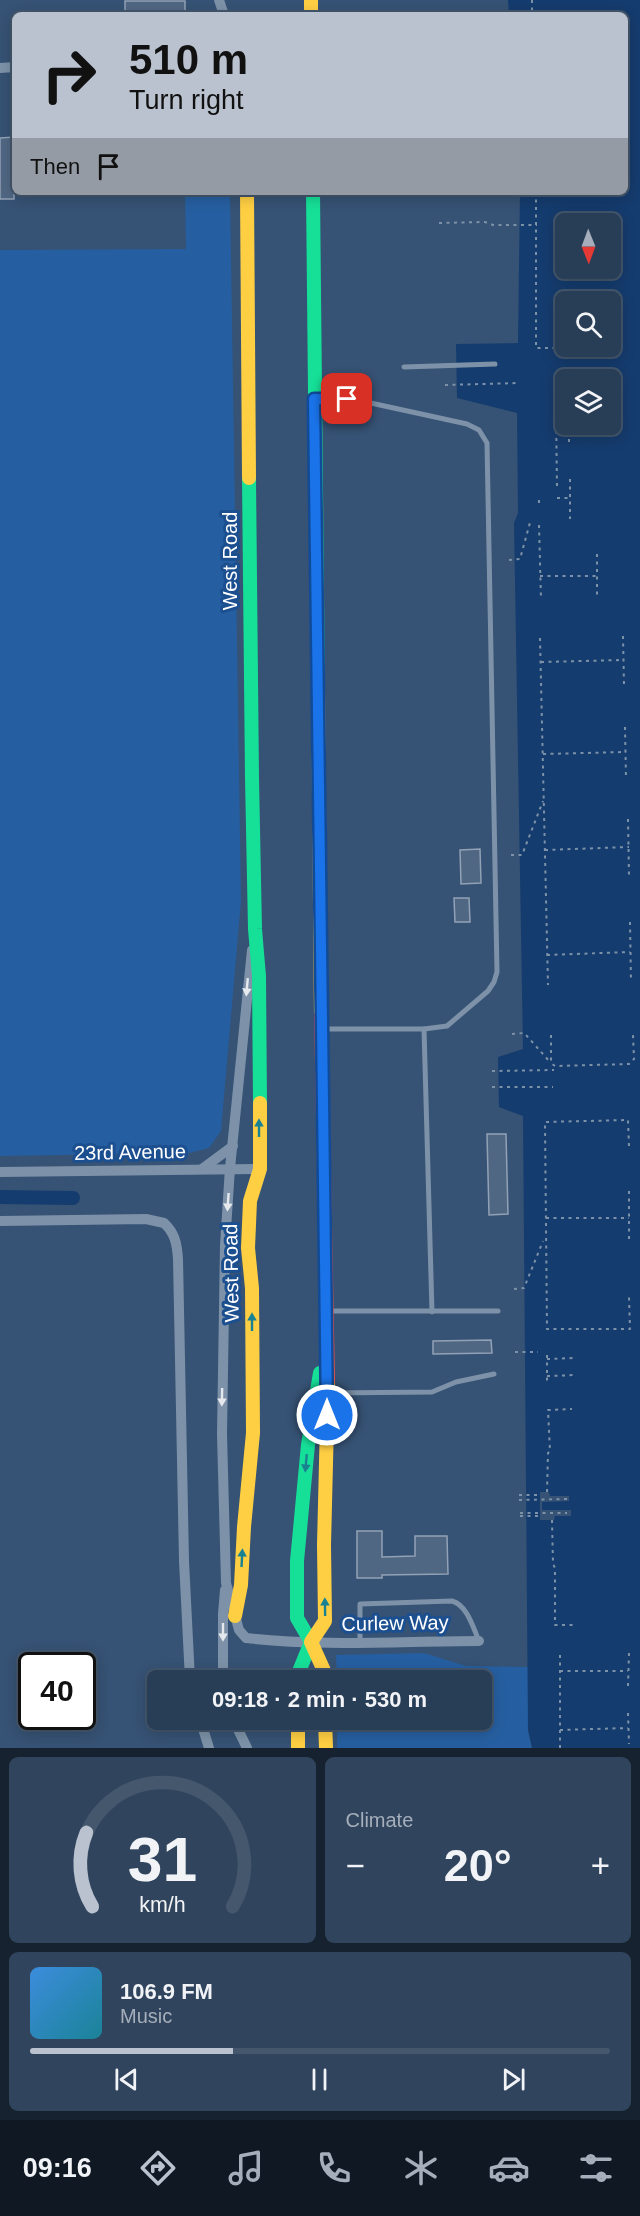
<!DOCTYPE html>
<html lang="en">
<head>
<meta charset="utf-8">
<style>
  body { margin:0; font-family:Helvetica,sans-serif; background:#30455d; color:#f1f3f6; height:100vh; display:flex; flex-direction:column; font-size:22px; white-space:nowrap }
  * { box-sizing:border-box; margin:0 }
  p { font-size:20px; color:#a5aeba }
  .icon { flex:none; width:33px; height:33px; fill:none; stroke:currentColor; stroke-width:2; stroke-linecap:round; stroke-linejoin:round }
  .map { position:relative; height:1748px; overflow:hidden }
  .sheet { display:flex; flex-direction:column; gap:9px; padding:9px; background:#162230; flex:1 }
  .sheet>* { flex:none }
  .hud { position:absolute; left:12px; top:12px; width:616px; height:183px; border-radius:9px; box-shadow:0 3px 15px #0003,0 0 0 2px #44576d; background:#b9c2ce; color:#111; overflow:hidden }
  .needle { width:39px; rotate:179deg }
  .controls { position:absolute; left:555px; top:213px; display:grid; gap:12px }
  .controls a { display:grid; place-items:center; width:66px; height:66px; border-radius:9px; background:#283e57; box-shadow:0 3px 15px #0003,0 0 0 2px #44576d; font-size:30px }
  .speed { position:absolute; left:18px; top:1652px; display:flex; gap:12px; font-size:30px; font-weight:700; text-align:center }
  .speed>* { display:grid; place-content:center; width:78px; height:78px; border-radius:50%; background:#283e57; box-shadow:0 3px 15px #0003,0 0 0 2px #44576d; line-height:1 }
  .speed .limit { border:3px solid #111; border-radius:9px; background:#fff; color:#111 }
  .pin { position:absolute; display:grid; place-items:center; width:51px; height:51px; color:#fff; margin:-26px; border-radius:12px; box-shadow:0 3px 9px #0006 }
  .me { position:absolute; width:66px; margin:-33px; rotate:0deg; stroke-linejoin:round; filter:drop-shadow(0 0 4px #0008) }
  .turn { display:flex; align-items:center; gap:21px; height:126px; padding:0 18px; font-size:27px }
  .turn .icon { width:78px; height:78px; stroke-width:2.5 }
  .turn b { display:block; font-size:42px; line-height:51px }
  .then { display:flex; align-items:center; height:57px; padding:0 18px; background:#0003; gap:12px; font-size:22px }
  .big { font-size:45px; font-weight:800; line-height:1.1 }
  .sheet .card { flex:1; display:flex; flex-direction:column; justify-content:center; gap:9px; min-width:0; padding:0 21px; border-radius:9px; background:#30455d }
  .sheet .dial { align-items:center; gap:0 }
  .dial svg { height:156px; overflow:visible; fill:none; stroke:#44576d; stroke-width:7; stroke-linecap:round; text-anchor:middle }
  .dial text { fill:#f1f3f6; stroke:none }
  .song { display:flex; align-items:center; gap:18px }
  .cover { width:72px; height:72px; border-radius:9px; background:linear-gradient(135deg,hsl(210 70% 55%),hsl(190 70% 35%)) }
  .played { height:6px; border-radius:3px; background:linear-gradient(90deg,#b9c2ce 35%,#44576d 35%) }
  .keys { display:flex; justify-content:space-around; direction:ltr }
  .heat { display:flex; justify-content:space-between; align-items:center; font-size:33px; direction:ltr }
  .sheet .tiles { flex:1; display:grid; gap:9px; grid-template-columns:1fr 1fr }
  .card:last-child { grid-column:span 2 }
  .trip { position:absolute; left:147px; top:1670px; width:345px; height:60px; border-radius:9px; background:#283e57; box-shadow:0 3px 15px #0003,0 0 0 2px #44576d; font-weight:800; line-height:60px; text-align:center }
  .tab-bar { display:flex; height:96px; justify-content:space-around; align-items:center; background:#101923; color:#a5aeba }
  .tab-bar .icon { width:42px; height:42px }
  .tab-bar .active { color:#b9c2ce }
  .tab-bar b { font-size:27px; color:#f1f3f6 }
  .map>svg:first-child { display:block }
</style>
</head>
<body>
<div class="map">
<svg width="640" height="1748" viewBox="0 0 640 1748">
  <rect width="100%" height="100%" fill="#365274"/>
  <g fill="#265fa1">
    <path d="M185,192H230L241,901L221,1131L209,1148L189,1153L0,1156V250L186,249Z"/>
    <path d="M424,1653L466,1666L528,1667V1730L532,1748H337V1719H482V1680H337L336,1655Z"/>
  </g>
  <path fill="#153c6e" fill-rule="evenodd" d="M508,0H640V1748H532L528,1730L523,1116L499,1107L498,1057L523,1049L514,523L518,513L517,413L457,398L456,344L518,343L520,192H626V15H509ZM566,224H610V268H566ZM566,302H610V346H566ZM566,380H610V424H566Z"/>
  <path fill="#365274" d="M540,1492H549L550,1496H569V1501L542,1502V1510H571V1516H555L554,1520H540Z"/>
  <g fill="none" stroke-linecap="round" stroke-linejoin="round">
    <path stroke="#153c6e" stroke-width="14" d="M0,1197L73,1198"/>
  </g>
  <g fill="#506783" stroke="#92a2b6" stroke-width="1.5">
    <rect x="125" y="1" width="60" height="14"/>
    <path d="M14,137V199H0V138Z"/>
    <path d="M480,849L481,883L461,884L460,850Z"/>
    <path d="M454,898H469L470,922H455Z"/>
    <path d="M487,1134H506L508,1214L489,1215Z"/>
    <path d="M491,1340L492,1353L433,1354V1341Z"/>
    <path d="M357,1531H382V1557L415,1556V1536H447L448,1574L382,1575V1578H357Z"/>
  </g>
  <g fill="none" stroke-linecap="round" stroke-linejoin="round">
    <g stroke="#7d92a8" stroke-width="2" stroke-dasharray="3 4.5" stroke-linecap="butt">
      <path d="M532,0V15"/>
      <path d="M536,192V348H573"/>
      <path d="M439,223L485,222L493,225H537"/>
      <path d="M445,385L519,383"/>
      <path d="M556,408L557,489"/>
      <path d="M569,424V446"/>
      <path d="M557,427H569"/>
      <path d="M570,479V519"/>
      <path d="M557,498H570"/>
      <path d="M539,500V505"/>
      <path d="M539,525L541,599"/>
      <path d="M597,554V598"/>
      <path d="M509,560L520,559L531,519"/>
      <path d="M540,576H597"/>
      <path d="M623,636L624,685"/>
      <path d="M540,638L548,985"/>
      <path d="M541,662L623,660"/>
      <path d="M625,727L626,778"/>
      <path d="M543,754L626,752"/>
      <path d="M628,819L629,875"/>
      <path d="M545,850L629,847"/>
      <path d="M511,855H522L543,801"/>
      <path d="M630,922L631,982"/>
      <path d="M547,955L630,952"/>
      <path d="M512,1034L524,1033L526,1035L550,1062"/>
      <path d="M551,1035V1063L555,1066L629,1064L634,1059L633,1035"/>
      <path d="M492,1071L554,1070"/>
      <path d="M492,1087H553"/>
      <path d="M629,1146L628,1120L545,1122L547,1329H630L629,1297"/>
      <path d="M629,1191V1243"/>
      <path d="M546,1218H629"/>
      <path d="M514,1289L524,1288L543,1241"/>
      <path d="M515,1352H538"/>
      <path d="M547,1355V1383"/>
      <path d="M547,1359L575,1358"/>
      <path d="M547,1376L576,1375"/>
      <path d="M547,1492L548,1453L550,1451L548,1410L572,1409"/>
      <path d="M519,1495H540"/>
      <path d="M519,1500L567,1499"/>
      <path d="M520,1513H567"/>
      <path d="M520,1516H540"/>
      <path d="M552,1520L553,1564L555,1568V1625H573"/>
      <path d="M560,1655V1748"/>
      <path d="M560,1671H628"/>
      <path d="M628,1686L629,1653"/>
      <path d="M628,1713L629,1744"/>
      <path d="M560,1730L628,1728"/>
    </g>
    <g stroke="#7d92a8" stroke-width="5">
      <path d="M404,367L495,364"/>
      <path d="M316,399L357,400L467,424L479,430L487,443L497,972L494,982L488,991L447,1026L424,1029H323"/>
      <path d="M424,1029L432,1312"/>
      <path d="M327,1311H498"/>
      <path d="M329,1393L432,1392L456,1382L494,1374"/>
      <path d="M360,1642V1604L452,1601C467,1605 473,1627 479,1641"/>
    </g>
    <g stroke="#7d92a8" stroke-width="10">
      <path d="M219,0L224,15"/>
      <path d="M0,68L15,67"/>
      <path d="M252,950L230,1168L225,1245L222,1434L226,1583L239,1630L246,1638C323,1647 402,1641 479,1641"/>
      <path d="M202,1169L233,1146"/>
      <path d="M0,1172L260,1169"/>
      <path d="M0,1221L146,1219L164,1223C175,1233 177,1244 178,1259L184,1561L190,1680"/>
      <path d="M223,1680V1614L225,1590"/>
      <path d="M200,1719L209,1748"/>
      <path d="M233,1719L247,1748"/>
    </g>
    <g stroke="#16e098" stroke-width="14">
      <path d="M313,192L318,689"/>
      <path d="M249,478L252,778L255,929L259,976L260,1103"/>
      <path d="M298,1680V1674L311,1642L297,1618V1561L308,1445L320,1373"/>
    </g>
    <g stroke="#ffcf43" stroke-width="14">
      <path d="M311,0V15"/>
      <path d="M247,192L249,478"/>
      <path d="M318,689L321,1015"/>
      <path d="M235,1616L241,1585L244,1527L253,1433L252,1288L248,1248L250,1201L260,1169V1103"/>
      <path d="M325,1680V1673L311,1642L325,1621L324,1545L328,1381"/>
      <path d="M298,1719V1748"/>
      <path d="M325,1719L326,1748"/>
    </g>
    <path stroke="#f24e42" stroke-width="14" d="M321,1015L328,1381"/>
  </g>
  <defs><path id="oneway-solid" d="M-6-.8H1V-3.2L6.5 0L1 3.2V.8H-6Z" transform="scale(1.5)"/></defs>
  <g fill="#e5e9ee">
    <use href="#oneway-solid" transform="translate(247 987) rotate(95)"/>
    <use href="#oneway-solid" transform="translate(228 1202) rotate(94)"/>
    <use href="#oneway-solid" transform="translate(222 1397) rotate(91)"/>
    <use href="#oneway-solid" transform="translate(223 1632) rotate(90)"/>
  </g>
  <g fill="#198292">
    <use href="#oneway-solid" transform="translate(259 1128) rotate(-90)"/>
    <use href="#oneway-solid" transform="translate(252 1322) rotate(-90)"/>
    <use href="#oneway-solid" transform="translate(306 1463) rotate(95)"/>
    <use href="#oneway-solid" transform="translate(242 1558) rotate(-87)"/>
    <use href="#oneway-solid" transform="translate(325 1607) rotate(-91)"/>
  </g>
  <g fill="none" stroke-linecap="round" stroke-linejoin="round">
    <defs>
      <path id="route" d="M327,1415L314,399H347"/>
    </defs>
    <use href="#route" stroke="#114b97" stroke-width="15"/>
    <use href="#route" stroke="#1a73e8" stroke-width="10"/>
  </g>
  <g text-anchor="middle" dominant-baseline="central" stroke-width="6" stroke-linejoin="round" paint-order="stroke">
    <g font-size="20" fill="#fff" stroke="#1b4f8f">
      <text transform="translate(230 561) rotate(-90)">West Road</text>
      <text transform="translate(130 1152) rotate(-1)">23rd Avenue</text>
      <text transform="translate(231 1273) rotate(-91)">West Road</text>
      <text transform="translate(395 1623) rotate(-1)">Curlew Way</text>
    </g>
  </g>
</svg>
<div class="controls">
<a><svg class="needle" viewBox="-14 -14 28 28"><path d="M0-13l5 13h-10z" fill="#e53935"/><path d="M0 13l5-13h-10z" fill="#a5aeba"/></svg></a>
<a><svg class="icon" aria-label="search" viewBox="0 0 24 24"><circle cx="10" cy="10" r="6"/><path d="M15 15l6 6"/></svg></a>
<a><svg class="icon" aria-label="layers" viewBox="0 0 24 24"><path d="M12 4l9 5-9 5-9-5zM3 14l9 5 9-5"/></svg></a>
</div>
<div class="speed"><div class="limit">40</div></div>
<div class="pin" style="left:347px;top:399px;background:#d93025"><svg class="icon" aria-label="arrive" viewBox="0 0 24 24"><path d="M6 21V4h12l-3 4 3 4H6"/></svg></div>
<svg class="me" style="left:327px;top:1415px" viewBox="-20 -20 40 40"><circle r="17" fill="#1a73e8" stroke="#fff" stroke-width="3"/><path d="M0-11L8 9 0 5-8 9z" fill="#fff"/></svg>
<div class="trip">09:18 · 2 min · 530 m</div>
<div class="hud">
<div class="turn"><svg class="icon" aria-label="right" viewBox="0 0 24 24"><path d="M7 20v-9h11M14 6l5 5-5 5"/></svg><div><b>510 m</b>Turn right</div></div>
<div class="then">Then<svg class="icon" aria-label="arrive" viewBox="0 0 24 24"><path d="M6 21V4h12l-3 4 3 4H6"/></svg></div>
</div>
</div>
<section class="sheet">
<div class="tiles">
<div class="card dial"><svg viewBox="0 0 100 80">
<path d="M14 69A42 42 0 1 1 86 69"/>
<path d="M14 69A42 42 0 0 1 11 31" stroke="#b9c2ce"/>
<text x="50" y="56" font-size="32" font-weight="700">31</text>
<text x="50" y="72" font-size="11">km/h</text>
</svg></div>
<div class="card"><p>Climate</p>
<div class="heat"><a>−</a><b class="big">20°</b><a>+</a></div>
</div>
<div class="card">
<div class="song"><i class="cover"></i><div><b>106.9 FM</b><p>Music</p></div></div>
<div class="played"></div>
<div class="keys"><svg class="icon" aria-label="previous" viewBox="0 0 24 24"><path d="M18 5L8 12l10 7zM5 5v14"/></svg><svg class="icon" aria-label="pause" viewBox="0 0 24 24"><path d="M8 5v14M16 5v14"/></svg><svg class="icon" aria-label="next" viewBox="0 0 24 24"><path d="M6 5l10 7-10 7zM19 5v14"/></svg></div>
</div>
</div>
</section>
<nav class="tab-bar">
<b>09:16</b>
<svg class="icon active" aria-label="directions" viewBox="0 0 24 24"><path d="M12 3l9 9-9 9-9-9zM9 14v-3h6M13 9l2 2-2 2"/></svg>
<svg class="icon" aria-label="music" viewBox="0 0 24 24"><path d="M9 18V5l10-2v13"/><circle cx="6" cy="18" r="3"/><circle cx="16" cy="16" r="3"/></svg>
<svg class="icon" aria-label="phone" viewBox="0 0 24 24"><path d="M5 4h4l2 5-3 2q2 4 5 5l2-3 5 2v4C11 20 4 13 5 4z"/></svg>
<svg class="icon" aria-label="climate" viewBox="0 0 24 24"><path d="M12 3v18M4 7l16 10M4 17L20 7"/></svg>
<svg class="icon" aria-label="car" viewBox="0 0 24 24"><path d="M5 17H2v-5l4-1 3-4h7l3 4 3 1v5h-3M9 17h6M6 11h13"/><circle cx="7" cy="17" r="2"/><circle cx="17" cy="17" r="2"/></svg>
<svg class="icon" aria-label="filters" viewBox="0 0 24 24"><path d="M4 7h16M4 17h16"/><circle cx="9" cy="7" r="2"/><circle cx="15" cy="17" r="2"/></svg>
</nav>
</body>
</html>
